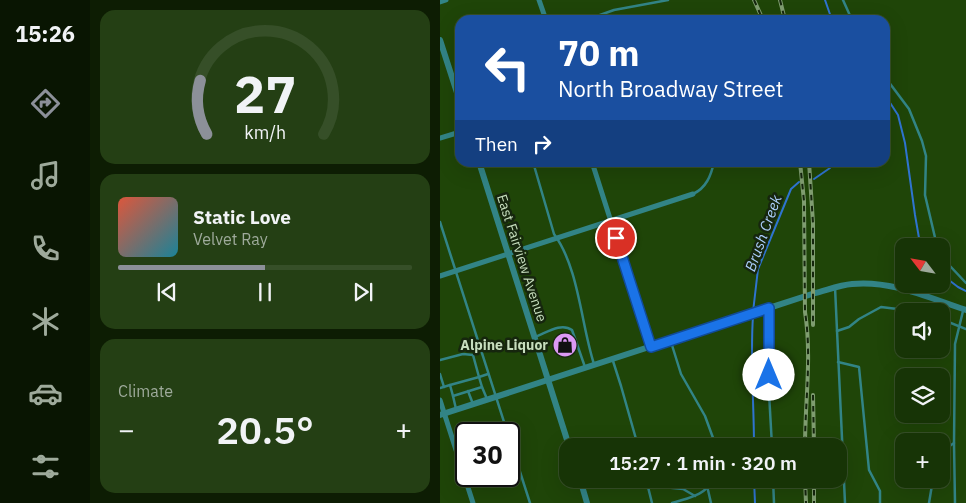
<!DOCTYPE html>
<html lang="en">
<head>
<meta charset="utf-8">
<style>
  body { margin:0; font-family:"IBM Plex Sans",sans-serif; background:#243f14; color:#f1f3f6; height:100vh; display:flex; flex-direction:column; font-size:19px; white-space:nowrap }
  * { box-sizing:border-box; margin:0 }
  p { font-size:16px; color:#9eaa9b }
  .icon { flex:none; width:28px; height:28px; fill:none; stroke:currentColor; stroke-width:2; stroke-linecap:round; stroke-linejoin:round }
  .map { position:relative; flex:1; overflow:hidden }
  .sheet { display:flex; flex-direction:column; gap:10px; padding:10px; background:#0d1d03; width:350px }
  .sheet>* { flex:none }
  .hud { position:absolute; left:15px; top:15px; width:435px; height:152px; border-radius:15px; box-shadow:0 5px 20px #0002,0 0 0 1px #364f28; background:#1a4fa0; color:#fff; overflow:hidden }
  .needle { width:32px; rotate:301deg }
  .tools { position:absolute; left:455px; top:238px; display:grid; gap:10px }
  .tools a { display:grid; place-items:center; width:55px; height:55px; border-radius:10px; background:#173406; box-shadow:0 5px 20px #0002,0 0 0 1px #364f28; font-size:25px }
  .speed { position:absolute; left:15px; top:422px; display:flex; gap:10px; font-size:25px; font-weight:700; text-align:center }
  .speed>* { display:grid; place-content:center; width:65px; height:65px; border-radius:50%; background:#173406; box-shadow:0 5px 20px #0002,0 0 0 1px #364f28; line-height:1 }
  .speed .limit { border:2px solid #111; border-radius:8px; background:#fff; color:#111 }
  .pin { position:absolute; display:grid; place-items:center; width:42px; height:42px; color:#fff; margin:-21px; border:2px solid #fff; border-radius:50%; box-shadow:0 1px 5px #0007 }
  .me { position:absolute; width:55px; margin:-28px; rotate:0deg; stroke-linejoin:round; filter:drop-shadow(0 0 4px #0008) }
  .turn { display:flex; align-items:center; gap:18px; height:105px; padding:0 20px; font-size:22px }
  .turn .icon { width:65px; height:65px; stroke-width:2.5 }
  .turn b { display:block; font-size:35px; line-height:42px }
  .then { display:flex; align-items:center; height:48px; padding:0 20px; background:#0003; gap:10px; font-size:19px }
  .big { font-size:38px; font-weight:600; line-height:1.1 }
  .sheet .tile { flex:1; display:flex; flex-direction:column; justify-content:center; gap:8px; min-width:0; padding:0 18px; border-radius:15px; background:#243f14 }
  .sheet .dial { align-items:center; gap:0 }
  .dial svg { height:130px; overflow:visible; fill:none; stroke:#364f28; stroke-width:7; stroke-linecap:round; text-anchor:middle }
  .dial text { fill:#f1f3f6; stroke:none }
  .song { display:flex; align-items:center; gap:15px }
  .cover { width:60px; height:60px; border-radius:8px; background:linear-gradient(135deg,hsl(10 70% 55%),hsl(190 70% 35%)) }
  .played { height:5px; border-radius:2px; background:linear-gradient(90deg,#8c9099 50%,#364f28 50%) }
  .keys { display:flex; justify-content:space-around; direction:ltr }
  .heat { display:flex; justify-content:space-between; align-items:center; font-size:28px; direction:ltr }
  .trip { position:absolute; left:119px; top:438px; width:288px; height:50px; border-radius:15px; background:#173406; box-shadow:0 5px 20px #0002,0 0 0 1px #364f28; font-weight:600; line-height:50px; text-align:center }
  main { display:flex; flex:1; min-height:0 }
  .menu { display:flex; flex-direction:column; width:90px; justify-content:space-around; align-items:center; background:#091502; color:#9eaa9b }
  .menu .icon { width:35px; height:35px }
  .menu .selected { color:#8c9099 }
  .menu b { font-size:22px; color:#f1f3f6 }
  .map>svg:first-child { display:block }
</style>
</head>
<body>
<main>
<nav class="menu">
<b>15:26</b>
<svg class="icon selected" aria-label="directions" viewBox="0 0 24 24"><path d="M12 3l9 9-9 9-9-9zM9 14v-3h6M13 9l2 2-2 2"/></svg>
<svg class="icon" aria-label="music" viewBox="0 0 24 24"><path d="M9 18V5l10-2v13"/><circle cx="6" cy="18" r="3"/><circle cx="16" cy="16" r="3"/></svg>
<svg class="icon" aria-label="phone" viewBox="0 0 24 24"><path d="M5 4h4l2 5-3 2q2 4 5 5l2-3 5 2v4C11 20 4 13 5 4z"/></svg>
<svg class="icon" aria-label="climate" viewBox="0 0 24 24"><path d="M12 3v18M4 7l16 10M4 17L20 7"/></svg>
<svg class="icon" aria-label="car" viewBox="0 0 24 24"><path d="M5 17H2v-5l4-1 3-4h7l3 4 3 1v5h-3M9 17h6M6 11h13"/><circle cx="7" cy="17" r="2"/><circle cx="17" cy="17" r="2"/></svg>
<svg class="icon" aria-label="filters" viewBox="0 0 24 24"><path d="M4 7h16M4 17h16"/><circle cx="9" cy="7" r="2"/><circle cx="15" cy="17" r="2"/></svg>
</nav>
<section class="sheet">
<div class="tile dial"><svg viewBox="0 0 100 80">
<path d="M14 69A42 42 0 1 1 86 69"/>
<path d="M14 69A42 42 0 0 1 10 36" stroke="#8c9099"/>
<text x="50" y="56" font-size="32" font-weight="700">27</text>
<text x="50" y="72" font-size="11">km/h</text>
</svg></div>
<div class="tile">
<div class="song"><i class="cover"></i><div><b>Static Love</b><p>Velvet Ray</p></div></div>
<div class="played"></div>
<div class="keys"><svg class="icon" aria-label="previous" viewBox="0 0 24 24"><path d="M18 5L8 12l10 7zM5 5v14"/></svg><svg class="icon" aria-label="pause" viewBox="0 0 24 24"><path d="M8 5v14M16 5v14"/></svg><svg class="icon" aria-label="next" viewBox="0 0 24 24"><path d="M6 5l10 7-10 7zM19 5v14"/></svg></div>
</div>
<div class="tile"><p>Climate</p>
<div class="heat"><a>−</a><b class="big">20.5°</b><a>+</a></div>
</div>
</section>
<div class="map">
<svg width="526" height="503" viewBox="0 0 526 503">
  <rect width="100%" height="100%" fill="#1f4508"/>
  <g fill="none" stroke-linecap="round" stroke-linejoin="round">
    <g stroke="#2f74d0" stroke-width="2">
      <path d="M385,0L392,20"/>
      <path d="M445,95L458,115L465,143L475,215L479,238L482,246"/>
      <path d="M374,179L390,168L392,162"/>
      <path d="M501,274L518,287L526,291"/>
      <path d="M313,312L318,269L351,189L359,182"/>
      <path d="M313,316C310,359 314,403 314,446"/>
      <path d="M314,479L315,503"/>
    </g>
    <g stroke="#328486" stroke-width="2.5">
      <path d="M403,0L412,20"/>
      <path d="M146,20L174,10L228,0"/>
      <path d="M445,77L469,109L482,141L486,156L485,195L497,246"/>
      <path d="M93,162L114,234C139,268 141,324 154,364"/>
      <path d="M253,194C266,188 271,176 274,162"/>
      <path d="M0,222L90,503"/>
      <path d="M501,255L510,266L526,283"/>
      <path d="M395,287L405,503"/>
      <path d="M501,319L526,329"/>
      <path d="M397,331L409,327L419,319L441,307L474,311"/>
      <path d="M95,337C106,333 121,322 132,330L145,367"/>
      <path d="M231,342L241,374L265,416L276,446"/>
      <path d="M0,360L23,354L33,355L39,377L10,385L13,396L42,387L47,399"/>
      <path d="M173,361L181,386L198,446"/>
      <path d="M398,362L419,367L429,470L440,491V503"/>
      <path d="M0,374L4,387"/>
      <path d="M42,387L39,377L48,374"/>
      <path d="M0,388L10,385"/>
      <path d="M28,391L33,404"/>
      <path d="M329,393L332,446"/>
      <path d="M13,396L16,409"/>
      <path d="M501,452L514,443"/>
      <path d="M206,479L212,503"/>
      <path d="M333,479L334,503"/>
      <path d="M207,481L223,487L243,489L255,496"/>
      <path d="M268,490L271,503"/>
      <path d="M232,503C251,497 263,496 275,479"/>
      <path d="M489,503L493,479"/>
      <path d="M515,503L514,443L515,344L523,311"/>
    </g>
    <g stroke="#328486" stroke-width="5">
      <path d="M99,0L106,20"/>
      <path d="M0,2L6,0"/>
      <path d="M0,138L20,132"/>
      <path d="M152,162L211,347"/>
      <path d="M0,276L253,194"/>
      <path d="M329,392V308"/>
      <path d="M0,400L33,503"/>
    </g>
    <g stroke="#328486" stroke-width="6">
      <path d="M0,40L20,102"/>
      <path d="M39,162L129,446"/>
      <path d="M0,415L375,293C387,290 400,285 412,284C452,280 489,298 526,310"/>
      <path d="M140,479L147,503"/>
    </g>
    <defs>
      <g id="rail">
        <path d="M314,0L323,20"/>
        <path d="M340,0L345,20"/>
        <path d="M360,162L364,201L365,312C372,356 365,402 365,446"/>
        <path d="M369,162L373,223V325"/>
        <path d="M373,395L374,446"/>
        <path d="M365,479L366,503"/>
        <path d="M374,479V503"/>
      </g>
    </defs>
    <use href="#rail" stroke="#7f9d70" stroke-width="4"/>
    <use href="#rail" stroke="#16260e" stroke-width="2" stroke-dasharray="5.5" stroke-linecap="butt"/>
  </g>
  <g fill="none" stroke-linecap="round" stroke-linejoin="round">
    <defs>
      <path id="route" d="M176,238L211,347L329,308V375"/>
    </defs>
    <use href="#route" stroke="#114b97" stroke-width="12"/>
    <use href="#route" stroke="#1a73e8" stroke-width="9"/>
  </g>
  <defs>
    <symbol id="shop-disc" viewBox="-11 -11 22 22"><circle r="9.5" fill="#dc99f4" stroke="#16260e"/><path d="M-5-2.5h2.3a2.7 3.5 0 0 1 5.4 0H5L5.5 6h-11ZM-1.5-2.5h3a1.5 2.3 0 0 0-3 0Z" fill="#111"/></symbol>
  </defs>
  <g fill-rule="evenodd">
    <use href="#shop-disc" x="111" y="331" width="28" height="28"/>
  </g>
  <g text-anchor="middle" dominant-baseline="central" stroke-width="5" stroke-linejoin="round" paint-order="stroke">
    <g font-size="14" fill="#c7debe" stroke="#16260e">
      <text transform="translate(82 258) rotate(72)">East Fairview Avenue</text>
    </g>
    <g font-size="14" font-weight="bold" fill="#c7debe" stroke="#16260e" text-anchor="end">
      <text x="108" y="345">Alpine Liquor</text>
    </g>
    <g font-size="15" font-style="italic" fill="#accefc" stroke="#16260e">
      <text transform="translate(323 233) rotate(-70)">Brush Creek</text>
    </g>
  </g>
</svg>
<div class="tools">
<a><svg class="needle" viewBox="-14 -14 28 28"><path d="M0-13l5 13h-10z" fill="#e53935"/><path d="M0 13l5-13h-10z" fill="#9eaa9b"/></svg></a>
<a><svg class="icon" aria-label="sound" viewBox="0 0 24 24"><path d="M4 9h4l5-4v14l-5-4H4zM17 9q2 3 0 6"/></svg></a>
<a><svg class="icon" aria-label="layers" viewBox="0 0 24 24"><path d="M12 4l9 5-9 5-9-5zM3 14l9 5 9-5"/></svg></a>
<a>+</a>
</div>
<div class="speed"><div class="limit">30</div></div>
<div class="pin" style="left:176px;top:238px;background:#d93025"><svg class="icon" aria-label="arrive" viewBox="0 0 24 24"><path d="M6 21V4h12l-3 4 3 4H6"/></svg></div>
<svg class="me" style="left:329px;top:375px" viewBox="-20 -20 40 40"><circle r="19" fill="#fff"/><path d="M0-13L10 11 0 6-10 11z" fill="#1a73e8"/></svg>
<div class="trip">15:27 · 1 min · 320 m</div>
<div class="hud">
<div class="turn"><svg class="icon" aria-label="left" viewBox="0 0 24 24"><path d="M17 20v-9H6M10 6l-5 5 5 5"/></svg><div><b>70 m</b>North Broadway Street</div></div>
<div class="then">Then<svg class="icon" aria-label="right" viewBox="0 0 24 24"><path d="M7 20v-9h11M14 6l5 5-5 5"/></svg></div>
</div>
</div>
</main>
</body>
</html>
